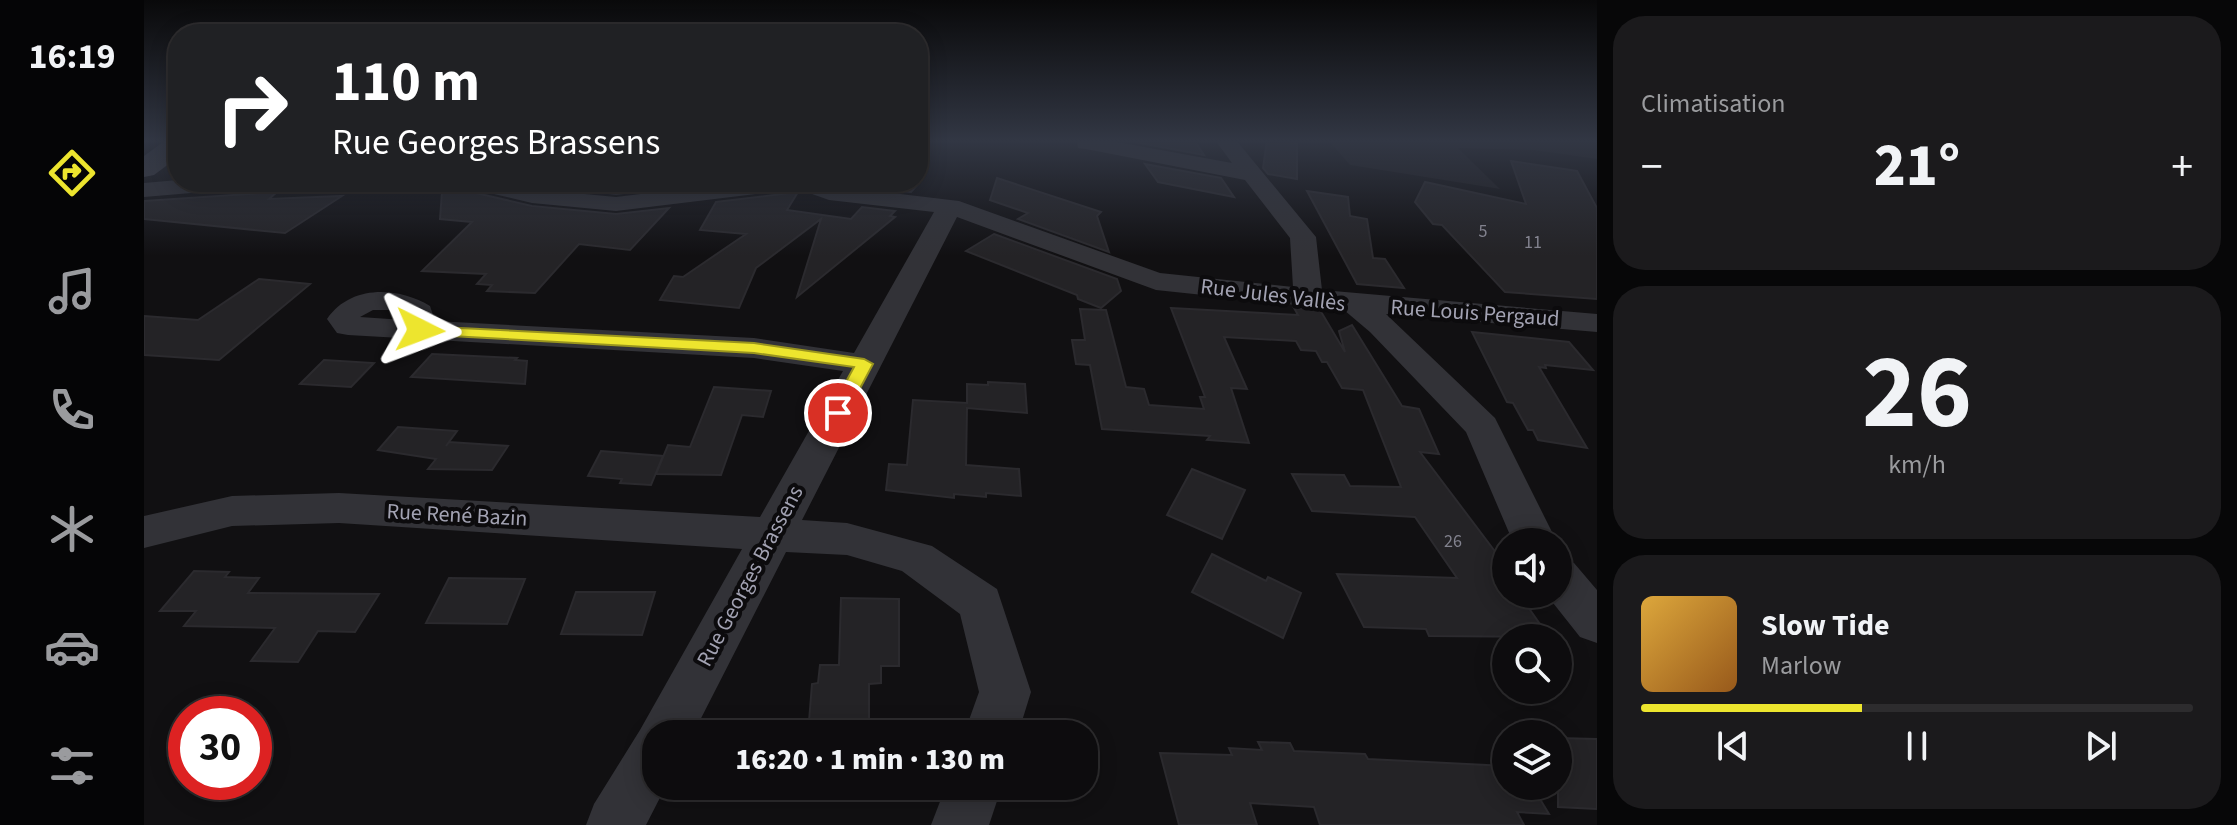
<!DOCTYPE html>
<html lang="fr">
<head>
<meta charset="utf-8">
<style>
  body { margin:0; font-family:"Source Sans 3",sans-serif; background:#1b1a1c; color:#f1f3f6; height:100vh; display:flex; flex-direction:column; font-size:30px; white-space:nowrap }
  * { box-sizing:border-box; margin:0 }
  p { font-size:26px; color:#9a9b9e }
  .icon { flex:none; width:44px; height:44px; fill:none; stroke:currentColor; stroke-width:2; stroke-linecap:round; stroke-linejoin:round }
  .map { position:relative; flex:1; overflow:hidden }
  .details { display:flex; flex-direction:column; gap:16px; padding:16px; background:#070708; width:640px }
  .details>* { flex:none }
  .guide { position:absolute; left:24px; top:24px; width:760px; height:168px; border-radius:32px; box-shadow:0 4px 20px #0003,0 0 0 2px #2d2c2e; background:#202124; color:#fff; overflow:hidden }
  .tools { position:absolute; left:1348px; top:528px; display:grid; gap:16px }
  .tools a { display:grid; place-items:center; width:80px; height:80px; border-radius:50%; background:#0d0c0e; box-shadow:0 4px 20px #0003,0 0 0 2px #2d2c2e; font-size:40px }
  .speed { position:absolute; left:24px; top:696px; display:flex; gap:16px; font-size:40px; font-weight:700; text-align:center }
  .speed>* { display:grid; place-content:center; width:104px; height:104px; border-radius:50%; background:#0d0c0e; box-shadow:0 4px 20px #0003,0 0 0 2px #2d2c2e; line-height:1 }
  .speed .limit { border:12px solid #d22; background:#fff; color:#111 }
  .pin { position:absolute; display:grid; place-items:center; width:68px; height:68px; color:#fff; margin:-34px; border:4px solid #fff; border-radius:50%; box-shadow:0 2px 8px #0007 }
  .me { position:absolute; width:88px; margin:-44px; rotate:93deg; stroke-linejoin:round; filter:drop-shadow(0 0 6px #0008) }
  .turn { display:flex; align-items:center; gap:28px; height:168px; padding:0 32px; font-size:36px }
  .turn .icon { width:104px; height:104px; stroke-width:2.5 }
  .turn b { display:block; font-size:56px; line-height:68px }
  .big { font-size:60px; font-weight:800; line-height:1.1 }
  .details .tile { flex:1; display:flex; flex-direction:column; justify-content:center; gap:12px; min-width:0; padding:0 28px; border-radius:32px; background:#1b1a1c }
  .details .dial { align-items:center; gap:0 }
  .dial b { font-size:104px; line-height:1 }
  .song { display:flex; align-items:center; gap:24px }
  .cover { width:96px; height:96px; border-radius:12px; background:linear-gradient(135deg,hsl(40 70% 55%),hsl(30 70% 35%)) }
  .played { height:8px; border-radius:4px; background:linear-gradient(90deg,#ede52e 40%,#2d2c2e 40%) }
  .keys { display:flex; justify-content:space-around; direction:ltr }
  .heat { display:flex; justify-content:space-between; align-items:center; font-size:44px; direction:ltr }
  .trip { position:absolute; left:498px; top:720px; width:456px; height:80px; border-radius:32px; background:#0d0c0e; box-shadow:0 4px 20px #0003,0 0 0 2px #2d2c2e; font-weight:800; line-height:80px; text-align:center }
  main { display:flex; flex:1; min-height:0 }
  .tab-bar { display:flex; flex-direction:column; width:144px; justify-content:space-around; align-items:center; background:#050506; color:#9a9b9e }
  .tab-bar .icon { width:56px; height:56px }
  .tab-bar .on { color:#ede52e }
  .tab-bar b { font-size:36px; color:#f1f3f6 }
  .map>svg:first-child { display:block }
</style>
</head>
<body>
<main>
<nav class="tab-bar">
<b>16:19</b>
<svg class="icon on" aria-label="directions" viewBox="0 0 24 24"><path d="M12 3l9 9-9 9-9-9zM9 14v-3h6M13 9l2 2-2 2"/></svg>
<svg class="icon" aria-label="music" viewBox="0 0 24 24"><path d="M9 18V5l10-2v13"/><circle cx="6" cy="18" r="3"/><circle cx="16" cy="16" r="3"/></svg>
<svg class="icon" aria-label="phone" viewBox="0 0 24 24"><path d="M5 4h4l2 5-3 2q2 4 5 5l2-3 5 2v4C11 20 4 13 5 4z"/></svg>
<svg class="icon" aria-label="climate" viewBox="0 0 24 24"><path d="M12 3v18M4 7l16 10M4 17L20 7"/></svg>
<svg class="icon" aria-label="car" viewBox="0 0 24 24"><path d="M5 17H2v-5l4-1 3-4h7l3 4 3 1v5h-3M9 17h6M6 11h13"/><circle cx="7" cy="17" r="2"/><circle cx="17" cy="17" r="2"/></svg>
<svg class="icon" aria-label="filters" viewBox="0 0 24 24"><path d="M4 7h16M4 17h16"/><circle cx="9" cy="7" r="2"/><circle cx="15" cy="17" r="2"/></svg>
</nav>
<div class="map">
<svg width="1453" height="825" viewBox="0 0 1453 825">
  <rect width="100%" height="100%" fill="#111012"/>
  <path fill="#1d1c1f" d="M1184,140H1453V159L1390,150L1314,148L1356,189L1206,165Z"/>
  <g fill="#242326" stroke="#2b2a2e" stroke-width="2">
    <path d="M985,140H1050L1060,155L985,141Z"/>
    <path d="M1123,140L1153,143V179L1124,174L1119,168Z"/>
    <path d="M1367,161L1433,171L1453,208V299L1361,292L1298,225L1289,224L1271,202L1281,182L1382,204Z"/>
    <path d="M1001,164L1077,178L1090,197L1014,182Z"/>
    <path d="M853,178L957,212L953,216L965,252L874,219L884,213L846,200Z"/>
    <path d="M372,182H549L546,185L472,194Z"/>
    <path d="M742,182H776L767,192L735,189Z"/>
    <path d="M314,185L319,190L388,206L472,214L525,208L486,250L435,244L391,293L343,291L348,285L333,284L342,274L278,271L328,222L296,219L298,192L310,190Z"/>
    <path d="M1163,191L1204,197L1206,216L1223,219L1229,258L1241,259L1260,288L1213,284Z"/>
    <path d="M133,192L125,199L198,196L141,233L0,219V201Z"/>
    <path d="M654,192L643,210L707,219L718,207L751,211L746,216L751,217L653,297L677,219L612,268L595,308L516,300L530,276L539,277L602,234L556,230L572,202Z"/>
    <path d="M850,234L973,279L977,291L957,308L934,299L933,295L822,251Z"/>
    <path d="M115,279L166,284L75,360L0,355V316L54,320Z"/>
    <path d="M1027,308L1154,315L1150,308L1176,310L1201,352L1195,331L1208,325L1258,406L1275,409L1295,454L1276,452L1362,566V594H1375L1405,637L1285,636L1282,629L1220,627L1193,574L1313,578L1271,517L1168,511L1148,474L1200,475L1206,486L1257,487L1219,390L1198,388L1183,362H1178L1172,351L1157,350L1152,341L1080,337L1103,389L1087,388L1105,443L1063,440L1066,436L958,429L946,365L932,364L928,340H941L936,309L962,310L982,387L1000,389L1005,405L1060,409L1056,397H1061Z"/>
    <path d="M1328,332L1425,342L1449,370L1401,365L1402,368L1395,367L1443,448L1394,440L1389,430H1384L1369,403L1363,402Z"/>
    <path d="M288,354L373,358L371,360L383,361L381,384L267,377Z"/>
    <path d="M180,360L230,363L207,387L156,384Z"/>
    <path d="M844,382L881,384L883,413L823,408L822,465L875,469L877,496L842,493V497L810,494V498L742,490L745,464L763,465L769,400L823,403V384L844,385Z"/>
    <path d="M570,387L627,391L619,417L598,415L577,475L512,474L524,445L546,447Z"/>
    <path d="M254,427L313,431L302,446L305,442L364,446L348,470L284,469L292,459L234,450Z"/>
    <path d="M457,451L519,456L507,485L476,483L478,479L444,476Z"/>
    <path d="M1048,469L1101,490L1078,539L1023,515Z"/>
    <path d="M1068,554L1122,581L1124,577L1157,593L1139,638L1048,592Z"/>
    <path d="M50,571L85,572L81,577L115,578L104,593L235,594L211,632L174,631L154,662L107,661L131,628L40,626L52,611H16Z"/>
    <path d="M305,578L381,579L363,624L282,623Z"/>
    <path d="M432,592H511L498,635L417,634Z"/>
    <path d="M697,598L755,599V666H737V683L725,684V734H664L668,684L674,683L676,665H695Z"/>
    <path d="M1414,738L1453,739V809L1414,807Z"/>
    <path d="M1114,742L1146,743L1150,751L1221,754L1224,759L1362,766V786H1388L1405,814L1373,812L1380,825H1176L1170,807L1106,803L1113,825H1035L1016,753L1088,755L1085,748L1118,750Z"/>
  </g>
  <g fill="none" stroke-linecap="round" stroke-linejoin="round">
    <g fill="#323237" fill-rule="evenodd">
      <path d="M933,140H962L1088,163L1071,140H1092L1172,237L1178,290L1453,314V332L1242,314L1351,418L1413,542H1369L1322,432L1226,332L1200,310L1012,290L813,217L658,520L703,523L788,546L853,589L887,692L874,734H820L835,692L816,614L758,571L703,555L642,552L549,734H512V786H522L502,825H442L450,804L496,730L598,549L195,523L88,526L0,548V516L88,496L195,493L616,517L699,371L610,358L204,335L193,333L183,319C206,285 253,286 286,306L291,321L610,338L710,353L790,212L685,200L654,189L472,211L388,203L320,187L316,182H359L388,189L472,197L595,182H679L689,186L815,201L1016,273L1149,287L1146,238L1101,180L942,149L934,148ZM229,310H245L260,316V320L216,317Z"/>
      <path d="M34,180V182H106L102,187L94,189L0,197V183Z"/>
      <path d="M152,182H313L309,187L301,189L221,194L164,189L156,187Z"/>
      <path d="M1414,558L1430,563L1453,590V643L1436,637L1402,594H1414Z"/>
      <path d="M802,786H858L845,825H787Z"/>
    </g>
    <path fill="#404047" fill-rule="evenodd" d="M22,140H34V157L10,175L0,177V156Z"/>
  </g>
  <linearGradient id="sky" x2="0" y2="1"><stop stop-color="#09090a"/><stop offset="0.55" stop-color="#323744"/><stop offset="1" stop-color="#323744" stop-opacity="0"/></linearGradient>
  <rect width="1453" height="256" fill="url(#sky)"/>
  <path fill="#ede52e" stroke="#9a951e" stroke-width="2" d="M276,326L610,343L720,359L729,364L703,413L694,419L685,413L710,367L610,353L270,334V327Z"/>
  <g text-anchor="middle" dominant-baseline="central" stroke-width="8" stroke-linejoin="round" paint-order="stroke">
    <g font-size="18" fill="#82828e">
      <text x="1339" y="231">5</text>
      <text x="1389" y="242">11</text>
      <text x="1309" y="541">26</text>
    </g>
    <g font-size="22" fill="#a2a2b2" stroke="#0c0b0d">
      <text transform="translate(1129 295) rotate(7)">Rue Jules Vallès</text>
      <text transform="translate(1331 313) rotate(4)">Rue Louis Pergaud</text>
      <text transform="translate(313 515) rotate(3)">Rue René Bazin</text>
      <text transform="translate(606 576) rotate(-62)">Rue Georges Brassens</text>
    </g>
  </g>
</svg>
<div class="tools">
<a><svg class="icon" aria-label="sound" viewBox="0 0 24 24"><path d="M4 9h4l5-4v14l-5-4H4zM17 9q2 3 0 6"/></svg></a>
<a><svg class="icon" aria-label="search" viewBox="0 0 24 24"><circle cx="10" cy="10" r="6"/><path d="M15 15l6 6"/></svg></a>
<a><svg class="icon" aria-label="layers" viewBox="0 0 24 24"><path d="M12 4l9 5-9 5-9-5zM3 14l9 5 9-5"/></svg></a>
</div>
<div class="speed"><div class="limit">30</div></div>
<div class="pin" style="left:694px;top:413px;background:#d93025"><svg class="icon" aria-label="arrive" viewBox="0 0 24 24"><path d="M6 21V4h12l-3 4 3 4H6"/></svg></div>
<svg class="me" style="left:276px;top:330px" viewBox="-20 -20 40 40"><path d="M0-17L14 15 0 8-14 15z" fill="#ede52e" stroke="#fff" stroke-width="4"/></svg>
<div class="trip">16:20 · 1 min · 130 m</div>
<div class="guide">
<div class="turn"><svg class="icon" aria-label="right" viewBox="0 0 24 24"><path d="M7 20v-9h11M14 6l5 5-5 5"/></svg><div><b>110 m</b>Rue Georges Brassens</div></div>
</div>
</div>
<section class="details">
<div class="tile"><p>Climatisation</p>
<div class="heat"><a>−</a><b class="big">21°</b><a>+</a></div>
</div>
<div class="tile dial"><b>26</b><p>km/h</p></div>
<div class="tile">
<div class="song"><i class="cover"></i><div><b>Slow Tide</b><p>Marlow</p></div></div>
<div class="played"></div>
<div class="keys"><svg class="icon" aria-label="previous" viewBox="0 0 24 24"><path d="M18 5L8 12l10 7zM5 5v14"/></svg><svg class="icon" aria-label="pause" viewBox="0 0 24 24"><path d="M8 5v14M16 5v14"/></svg><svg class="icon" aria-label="next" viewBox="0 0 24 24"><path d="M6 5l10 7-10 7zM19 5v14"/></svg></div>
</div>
</section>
</main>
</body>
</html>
